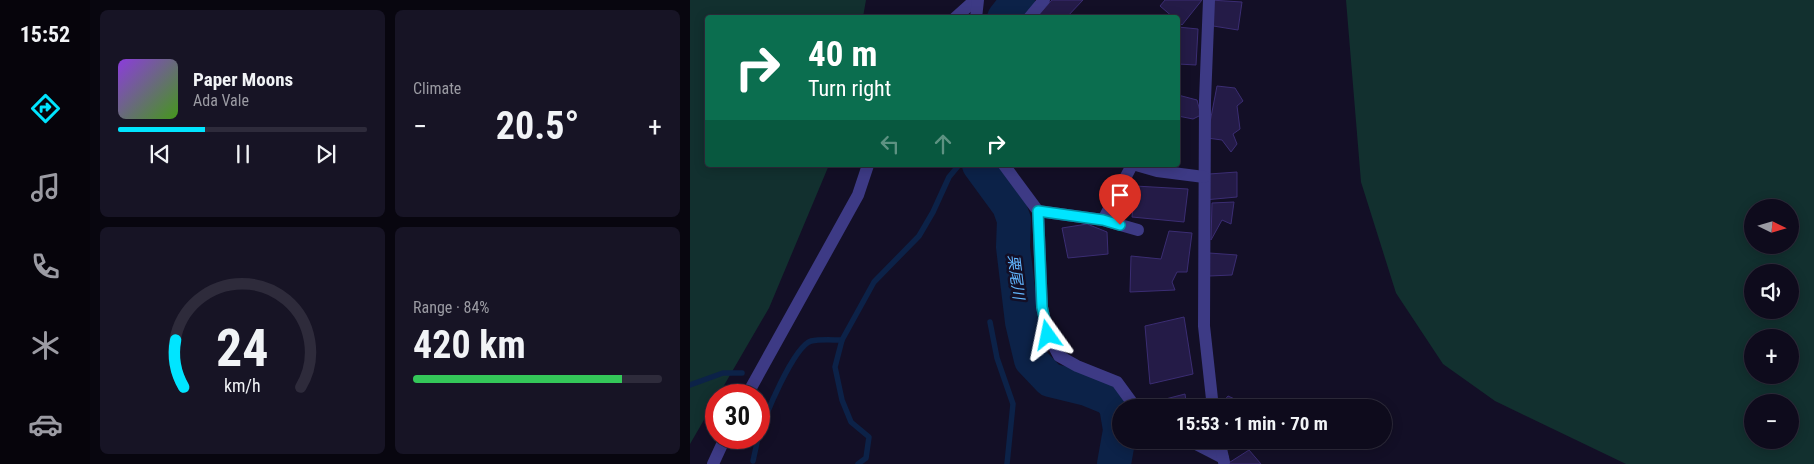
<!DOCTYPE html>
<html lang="en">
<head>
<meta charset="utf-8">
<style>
  body { margin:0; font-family:"Roboto Condensed","Noto Sans JP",sans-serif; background:#171425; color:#f1f3f6; height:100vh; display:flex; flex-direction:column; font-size:19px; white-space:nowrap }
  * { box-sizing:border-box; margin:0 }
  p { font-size:16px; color:#9b9ba3 }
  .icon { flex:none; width:28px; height:28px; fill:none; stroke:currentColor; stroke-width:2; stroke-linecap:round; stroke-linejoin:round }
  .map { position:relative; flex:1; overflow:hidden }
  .drawer { display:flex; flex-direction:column; gap:10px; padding:10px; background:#08060f; width:600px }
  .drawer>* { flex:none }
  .hud { position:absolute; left:15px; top:15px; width:475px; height:152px; border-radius:5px; box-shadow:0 2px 12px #0003,0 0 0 1px #2e2b3b; background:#0b6e4f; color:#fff; overflow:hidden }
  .needle { width:32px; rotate:95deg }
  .buttons { position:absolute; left:1054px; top:199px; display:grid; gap:10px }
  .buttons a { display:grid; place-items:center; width:55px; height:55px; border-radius:50%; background:#0e0b1c; box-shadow:0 2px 12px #0003,0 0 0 1px #2e2b3b; font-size:25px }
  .speed { position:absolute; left:15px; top:384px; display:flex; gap:10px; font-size:25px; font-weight:700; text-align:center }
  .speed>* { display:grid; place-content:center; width:65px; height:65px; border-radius:50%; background:#0e0b1c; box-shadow:0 2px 12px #0003,0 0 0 1px #2e2b3b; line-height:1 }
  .speed .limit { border:8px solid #d22; background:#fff; color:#111 }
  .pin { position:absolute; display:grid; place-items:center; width:42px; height:42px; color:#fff; margin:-51px -21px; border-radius:50% 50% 50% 0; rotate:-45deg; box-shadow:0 0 5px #0007 }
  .pin .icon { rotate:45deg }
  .me { position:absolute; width:55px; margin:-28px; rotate:348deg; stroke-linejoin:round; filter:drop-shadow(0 0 4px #0008) }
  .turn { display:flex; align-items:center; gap:18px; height:105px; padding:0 20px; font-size:22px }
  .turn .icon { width:65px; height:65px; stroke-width:2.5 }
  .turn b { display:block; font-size:35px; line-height:42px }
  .lanes { display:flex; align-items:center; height:48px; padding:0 20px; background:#0003; justify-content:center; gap:25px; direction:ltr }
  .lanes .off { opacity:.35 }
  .big { font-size:38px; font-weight:700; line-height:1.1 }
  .drawer .card { flex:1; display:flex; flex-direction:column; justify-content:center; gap:8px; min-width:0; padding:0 18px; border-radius:8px; background:#171425 }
  .drawer .dial { align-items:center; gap:0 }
  .dial svg { height:130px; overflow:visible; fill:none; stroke:#2e2b3b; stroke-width:7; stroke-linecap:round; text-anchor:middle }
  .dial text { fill:#f1f3f6; stroke:none }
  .song { display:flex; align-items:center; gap:15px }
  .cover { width:60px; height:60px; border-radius:8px; background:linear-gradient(135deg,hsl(270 70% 55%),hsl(100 70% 35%)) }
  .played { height:5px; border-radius:2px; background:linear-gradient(90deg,#00e5ff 35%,#2e2b3b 35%) }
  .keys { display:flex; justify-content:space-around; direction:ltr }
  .heat { display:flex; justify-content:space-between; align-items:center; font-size:28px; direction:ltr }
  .charge { height:8px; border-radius:4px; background:linear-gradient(90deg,#34c759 84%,#2e2b3b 0) }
  .drawer .tiles { flex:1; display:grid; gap:10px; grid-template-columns:repeat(2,1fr) }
  .trip { position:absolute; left:422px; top:399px; width:280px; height:50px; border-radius:25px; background:#0e0b1c; box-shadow:0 2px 12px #0003,0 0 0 1px #2e2b3b; font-weight:700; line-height:50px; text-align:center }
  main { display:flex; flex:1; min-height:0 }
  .menu { display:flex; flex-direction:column; width:90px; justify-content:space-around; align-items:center; background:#06040b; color:#9b9ba3 }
  .menu .icon { width:35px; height:35px }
  .menu .selected { color:#00e5ff }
  .menu b { font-size:22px; color:#f1f3f6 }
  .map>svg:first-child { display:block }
</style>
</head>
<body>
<main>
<nav class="menu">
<b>15:52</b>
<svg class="icon selected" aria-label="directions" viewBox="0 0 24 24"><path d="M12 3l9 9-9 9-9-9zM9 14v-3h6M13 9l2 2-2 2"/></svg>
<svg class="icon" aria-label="music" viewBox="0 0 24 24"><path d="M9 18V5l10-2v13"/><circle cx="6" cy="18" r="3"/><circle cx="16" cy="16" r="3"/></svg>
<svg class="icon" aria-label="phone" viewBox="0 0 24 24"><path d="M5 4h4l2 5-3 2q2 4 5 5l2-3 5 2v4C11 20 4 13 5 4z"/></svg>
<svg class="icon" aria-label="climate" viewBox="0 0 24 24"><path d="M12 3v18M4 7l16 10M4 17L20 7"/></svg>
<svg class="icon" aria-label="car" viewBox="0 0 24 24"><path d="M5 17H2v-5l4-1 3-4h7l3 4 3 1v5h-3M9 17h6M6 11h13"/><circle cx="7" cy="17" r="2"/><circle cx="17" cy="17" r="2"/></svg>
</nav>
<section class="drawer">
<div class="tiles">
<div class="card">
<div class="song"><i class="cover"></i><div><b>Paper Moons</b><p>Ada Vale</p></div></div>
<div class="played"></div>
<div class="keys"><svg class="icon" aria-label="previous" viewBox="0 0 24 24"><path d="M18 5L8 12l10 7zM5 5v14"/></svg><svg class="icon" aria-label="pause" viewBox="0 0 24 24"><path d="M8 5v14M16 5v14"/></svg><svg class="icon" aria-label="next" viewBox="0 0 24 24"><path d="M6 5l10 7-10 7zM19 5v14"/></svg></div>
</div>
<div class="card"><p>Climate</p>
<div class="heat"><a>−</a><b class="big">20.5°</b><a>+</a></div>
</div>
<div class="card dial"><svg viewBox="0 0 100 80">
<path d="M14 69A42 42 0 1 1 86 69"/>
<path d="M14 69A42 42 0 0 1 9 40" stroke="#00e5ff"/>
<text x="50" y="56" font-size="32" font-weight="700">24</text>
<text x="50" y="72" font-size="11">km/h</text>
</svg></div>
<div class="card"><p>Range · 84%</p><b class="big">420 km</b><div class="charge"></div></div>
</div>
</section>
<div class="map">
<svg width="1124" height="464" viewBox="0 0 1124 464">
  <rect width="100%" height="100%" fill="#130f26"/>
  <g fill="#12302f" fill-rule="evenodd">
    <path d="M0,0H176L173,17L18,18V165H139L79,308L0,444Z"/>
    <path d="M656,0H1124V464H936L805,401L753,364L706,293L671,182ZM1062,208H1100V245H1062ZM1062,272H1100V310H1062ZM1062,338H1100V375H1062ZM1062,402H1100V440H1062Z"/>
  </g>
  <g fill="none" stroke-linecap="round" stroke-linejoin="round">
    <g stroke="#0c2248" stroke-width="5.5">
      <path d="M300,322L307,358L323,404L317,464"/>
      <path d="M0,385L33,373H52"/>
      <path d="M69,436C73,419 104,346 121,341C130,339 142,340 152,340"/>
      <path d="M63,461L68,438"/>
      <path d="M168,464L176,458L179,437L161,422L152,400L145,367L152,340L184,282L229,236L243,212L259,177L269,165"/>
    </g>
    <g stroke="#0c2248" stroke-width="34">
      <path d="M314,18L328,0"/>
      <path d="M289,165L319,206L324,220L323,247L332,322L341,360L360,380L397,389L419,398L426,406L430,430L424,464"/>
    </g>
  </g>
  <g fill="#241b47" stroke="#3b2d73">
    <path d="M362,0H393L376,18H345Z"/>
    <path d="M475,0H512L492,25L488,21V18H484L470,6Z"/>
    <path d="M520,0L552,2L548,30L517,25Z"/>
    <path d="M488,27L508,29L506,65L488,64Z"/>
    <path d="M527,86L545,88L553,101L547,106L550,129L543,134L547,144L541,152L532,140L517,138Z"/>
    <path d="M488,95L507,100L511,115L503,119L488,116Z"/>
    <path d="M547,172V197L514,200L519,174Z"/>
    <path d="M445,186L498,189L494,222L442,217Z"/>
    <path d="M544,202L541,224L532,220L521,240L522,203Z"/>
    <path d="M397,224L417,232L418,254L378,258L372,228Z"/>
    <path d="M479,231L502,233L497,272H487L482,282L485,290L440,292L441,256L471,259Z"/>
    <path d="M519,253L547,255L542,275L519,276Z"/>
    <path d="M494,317L503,374L460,384L455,326Z"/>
    <path d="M495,394L497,408H457L456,404Z"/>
    <path d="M538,396L560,406L558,408H528Z"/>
    <path d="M559,450L571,464H537Z"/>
  </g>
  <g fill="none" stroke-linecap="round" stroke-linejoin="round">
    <g stroke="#3d3a85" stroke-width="12">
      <path d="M519,0L515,100L514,326L523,408"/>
      <path d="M265,18L285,0"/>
      <path d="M286,18L288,0"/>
      <path d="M339,18L354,0"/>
      <path d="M314,165L348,211L352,307L358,335L369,356L387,366L427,382L446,408"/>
      <path d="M446,165L467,171L514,177"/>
      <path d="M348,211L413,220L448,230"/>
      <path d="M413,220L442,165"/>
      <path d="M57,395L168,195L178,165"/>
      <path d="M498,440L533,458"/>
      <path d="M529,440L534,462"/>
      <path d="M23,464L35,438"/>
    </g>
  </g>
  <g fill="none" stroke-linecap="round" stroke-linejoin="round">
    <defs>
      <path id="route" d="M358,335L352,307L348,211L413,220L430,225"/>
    </defs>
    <use href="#route" stroke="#0095a6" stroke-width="12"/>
    <use href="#route" stroke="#00e5ff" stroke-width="9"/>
  </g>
  <g text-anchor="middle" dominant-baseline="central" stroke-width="5" stroke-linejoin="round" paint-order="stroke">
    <g font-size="15" font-style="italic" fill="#62b6ff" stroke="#130f26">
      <text transform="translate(326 277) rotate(83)">栗尾川</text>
    </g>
  </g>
</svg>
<div class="buttons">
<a><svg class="needle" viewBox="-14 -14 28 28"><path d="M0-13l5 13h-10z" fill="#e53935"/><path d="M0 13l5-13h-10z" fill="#9b9ba3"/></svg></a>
<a><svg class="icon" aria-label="sound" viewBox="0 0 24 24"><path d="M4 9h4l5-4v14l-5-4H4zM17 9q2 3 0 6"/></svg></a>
<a>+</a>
<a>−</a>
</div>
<div class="speed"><div class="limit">30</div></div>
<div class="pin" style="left:430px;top:225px;background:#d93025"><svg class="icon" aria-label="arrive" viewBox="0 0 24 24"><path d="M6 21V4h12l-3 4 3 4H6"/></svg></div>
<svg class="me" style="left:358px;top:335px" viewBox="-20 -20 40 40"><path d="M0-17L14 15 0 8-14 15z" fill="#00e5ff" stroke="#fff" stroke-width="4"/></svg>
<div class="trip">15:53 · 1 min · 70 m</div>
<div class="hud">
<div class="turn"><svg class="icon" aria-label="right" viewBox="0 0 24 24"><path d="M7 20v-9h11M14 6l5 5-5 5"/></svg><div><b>40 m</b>Turn right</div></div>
<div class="lanes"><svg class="icon off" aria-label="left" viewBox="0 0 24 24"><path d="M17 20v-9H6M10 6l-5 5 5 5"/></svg><svg class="icon off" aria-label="ahead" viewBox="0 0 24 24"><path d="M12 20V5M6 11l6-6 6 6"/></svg><svg class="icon" aria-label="right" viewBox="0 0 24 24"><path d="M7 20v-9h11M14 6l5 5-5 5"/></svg></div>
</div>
</div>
</main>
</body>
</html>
